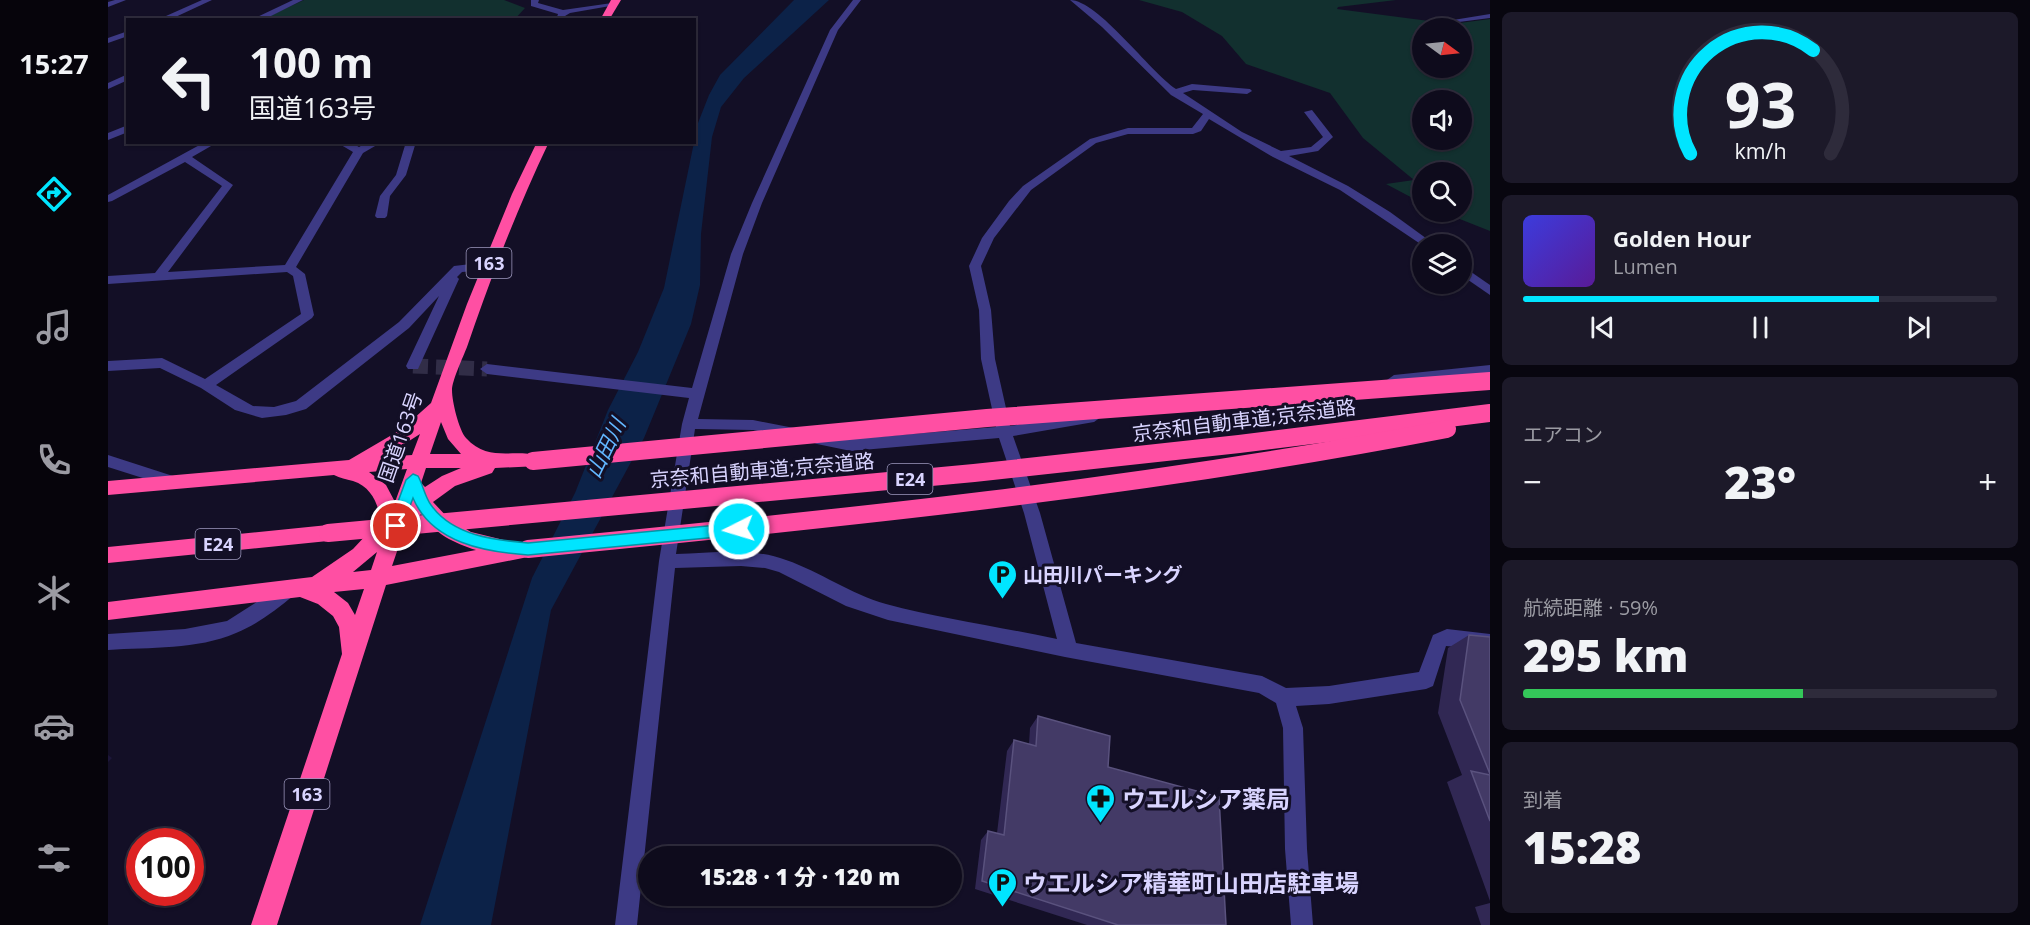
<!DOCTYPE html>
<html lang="ja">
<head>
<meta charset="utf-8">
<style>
  body { margin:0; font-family:"Open Sans","Noto Sans JP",sans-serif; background:#1c1929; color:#f1f3f6; height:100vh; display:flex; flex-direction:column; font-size:22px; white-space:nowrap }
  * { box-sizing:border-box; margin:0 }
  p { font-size:20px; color:#9b9ba3 }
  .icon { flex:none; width:33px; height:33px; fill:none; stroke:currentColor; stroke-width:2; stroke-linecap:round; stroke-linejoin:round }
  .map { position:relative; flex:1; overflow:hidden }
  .details { display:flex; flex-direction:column; gap:12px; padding:12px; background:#08060f; width:540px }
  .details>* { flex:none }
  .top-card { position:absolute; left:18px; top:18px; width:570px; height:126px; border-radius:0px; box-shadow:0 2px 4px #0004,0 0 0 2px #2e2b3b; background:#0e0b1c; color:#f1f3f6; overflow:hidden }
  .needle { width:39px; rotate:105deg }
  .tools { position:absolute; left:1304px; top:18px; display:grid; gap:12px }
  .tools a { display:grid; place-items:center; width:60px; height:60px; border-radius:50%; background:#0e0b1c; box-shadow:0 2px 4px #0004,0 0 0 2px #2e2b3b; font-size:30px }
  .speed { position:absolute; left:18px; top:828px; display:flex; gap:12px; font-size:30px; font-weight:700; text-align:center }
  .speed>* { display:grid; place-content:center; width:78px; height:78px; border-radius:50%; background:#0e0b1c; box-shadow:0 2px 4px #0004,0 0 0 2px #2e2b3b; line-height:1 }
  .speed .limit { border:9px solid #d22; background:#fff; color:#111 }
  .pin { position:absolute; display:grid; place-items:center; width:51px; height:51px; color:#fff; margin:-26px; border:3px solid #fff; border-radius:50%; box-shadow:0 2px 6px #0007 }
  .me { position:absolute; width:66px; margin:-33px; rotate:265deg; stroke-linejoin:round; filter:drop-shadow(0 0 4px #0008) }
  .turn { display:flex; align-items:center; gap:21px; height:126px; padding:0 24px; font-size:27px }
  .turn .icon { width:78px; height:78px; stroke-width:2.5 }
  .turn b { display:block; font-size:42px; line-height:51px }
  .big { font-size:45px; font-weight:800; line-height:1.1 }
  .details .tile { flex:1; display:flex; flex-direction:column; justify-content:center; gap:9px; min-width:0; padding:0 21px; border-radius:9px; background:#1c1929 }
  .details .dial { align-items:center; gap:0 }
  .dial svg { height:156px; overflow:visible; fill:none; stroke:#2e2b3b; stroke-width:7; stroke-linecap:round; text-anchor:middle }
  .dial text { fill:#f1f3f6; stroke:none }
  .song { display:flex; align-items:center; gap:18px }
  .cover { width:72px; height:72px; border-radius:9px; background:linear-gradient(135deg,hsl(240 70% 55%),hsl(270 70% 35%)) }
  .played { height:6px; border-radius:3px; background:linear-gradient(90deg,#00e5ff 75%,#2e2b3b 75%) }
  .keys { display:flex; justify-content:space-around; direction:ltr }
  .heat { display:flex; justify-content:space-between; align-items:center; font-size:33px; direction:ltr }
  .charge { height:9px; border-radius:4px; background:linear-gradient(90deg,#34c759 59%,#2e2b3b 0) }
  .trip { position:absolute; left:530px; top:846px; width:324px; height:60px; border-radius:30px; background:#0e0b1c; box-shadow:0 2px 4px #0004,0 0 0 2px #2e2b3b; font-weight:800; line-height:60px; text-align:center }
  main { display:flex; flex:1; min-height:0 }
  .tabs { display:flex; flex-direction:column; width:108px; justify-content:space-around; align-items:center; background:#06040b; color:#9b9ba3 }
  .tabs .icon { width:42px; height:42px }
  .tabs .selected { color:#00e5ff }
  .tabs b { font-size:27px; color:#f1f3f6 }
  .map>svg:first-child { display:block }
</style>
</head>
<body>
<main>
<nav class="tabs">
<b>15:27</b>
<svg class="icon selected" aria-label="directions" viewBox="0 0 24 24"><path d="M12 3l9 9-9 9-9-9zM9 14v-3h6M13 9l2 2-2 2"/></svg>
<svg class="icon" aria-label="music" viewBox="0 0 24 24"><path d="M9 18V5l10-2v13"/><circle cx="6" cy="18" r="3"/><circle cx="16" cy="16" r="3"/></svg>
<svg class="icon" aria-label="phone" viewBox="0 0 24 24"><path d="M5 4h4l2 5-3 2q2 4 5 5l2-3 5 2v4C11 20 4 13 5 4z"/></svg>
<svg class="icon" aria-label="climate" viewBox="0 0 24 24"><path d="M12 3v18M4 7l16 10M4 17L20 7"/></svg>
<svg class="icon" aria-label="car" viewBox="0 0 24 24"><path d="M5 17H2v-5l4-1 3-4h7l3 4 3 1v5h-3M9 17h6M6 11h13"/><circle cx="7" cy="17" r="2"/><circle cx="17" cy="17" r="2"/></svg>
<svg class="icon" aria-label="filters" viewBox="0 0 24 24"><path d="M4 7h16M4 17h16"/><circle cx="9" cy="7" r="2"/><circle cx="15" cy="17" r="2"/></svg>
</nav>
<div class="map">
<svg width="1382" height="925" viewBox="0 0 1382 925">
  <rect width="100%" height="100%" fill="#130f26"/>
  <g fill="#12302f" fill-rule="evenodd">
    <path d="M196,0H396L417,8L406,20H153Z"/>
    <path d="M1031,0H1288L1230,7L1229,9L1344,24L1382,19V231L1334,212H1353V172H1314V203L1278,184L1306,180L1255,138L1222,93L1138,64L1114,36L1074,12ZM1314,28H1353V68H1314ZM1314,100H1353V140H1314Z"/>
  </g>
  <path fill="#0c2248" d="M686,0H721L636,78L613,107L604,137L593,234L592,285L583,324L536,438L443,610L383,925H312L424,578L467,493L500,410L530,352L556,288L590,123L601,95L612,75Z"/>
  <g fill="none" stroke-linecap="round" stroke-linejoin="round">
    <path stroke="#312d47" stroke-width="15" stroke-dasharray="15 8" stroke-linecap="butt" d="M305,366L379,369"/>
    <g fill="#3d3a85" fill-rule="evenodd">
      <path d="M7,0H18L0,7V2Z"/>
      <path d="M94,0H104L61,20H49Z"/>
      <path d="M185,0H195L155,20H143Z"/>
      <path d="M423,0H431L430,3L455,10L504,3L508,5L462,13L457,16L456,20H448L450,14L423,6Z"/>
      <path d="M745,0H753L730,30L654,203L635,254L590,419L645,420L686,428L691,429L693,433L691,437L686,438L645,430L587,429L568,554C604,553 643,547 678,560C713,572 742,594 778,604C834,619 893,627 949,639L916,513L891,438L743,451L709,444L704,442L702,438L704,434L709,432L743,439L888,427L873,359L871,310L861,266L874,238L901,201L915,186L982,139L1020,128H1084L1095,114L1063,95L994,27L962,0C990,0 1042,72 1068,89L1084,84L1142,89L1144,91L1139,94L1085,90L1075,93L1134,132L1173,151L1203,147L1215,137L1196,112L1204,110L1225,137L1210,151L1181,156L1240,186L1282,212L1326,244L1314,245L1232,190L1165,157L1101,119L1093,131L1085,134H1020L988,143L923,190L886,238L873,266L883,310L887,359L902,426L986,412L993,417L986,422L905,436L932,513L968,643L1154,676L1178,688L1221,686L1311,672L1325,635L1339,629L1382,634V650L1338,646L1325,686L1318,689L1221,704L1188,706L1195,728L1199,849L1205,925H1183L1177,849L1175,728L1168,703L1151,693L957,657L780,620L738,606L671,572L657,568L633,566L567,568L529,925H507L551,561L574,424L581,398L379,374L372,369L379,364L584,388L623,254L644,203L722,30Z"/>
      <path d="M1382,14V18L1343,23L1339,21Z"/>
      <path d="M20,31V36L0,43V38Z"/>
      <path d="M20,74V80L0,89V83Z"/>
      <path d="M20,125V132L0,140V133Z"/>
      <path d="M97,142H110L84,157L125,185L60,272L177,265L245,152L228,142H242L251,147L260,142H274L255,153L188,267L197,274L206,315L204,318L108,385L145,406L166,407L188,401L291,322L346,266L380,262L386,266L380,270L354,272L349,277L351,279L310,369H300L298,366L331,296L301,328L198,409L178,415L154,418L127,410L93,388L52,368L0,371V361L54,358L97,379L193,314L185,276L179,272L0,284V276L47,273L114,186L77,162L4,201L0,202V195Z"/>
      <path d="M298,142H308L298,175L282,196L279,216L277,218H269L267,216L272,196L288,175Z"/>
      <path d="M1353,265L1382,285V295L1353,275Z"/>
      <path d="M1382,365V375L1286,385L1279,380L1286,375Z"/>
      <path d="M0,455L68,477L71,481L68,485L63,487L0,467Z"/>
      <path d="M180,582L186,585L189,590L186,595C168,610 150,624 128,633C89,650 42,647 0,650V634L77,629L119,621Z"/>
    </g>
    <g fill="#ff4fa3" fill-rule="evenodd">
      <path d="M503,0H513L501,20H492Z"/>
      <path d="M429,142H441C409,209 383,277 359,347C355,357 344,381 344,390C344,402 351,430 358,438C381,463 405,448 431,456L434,461L431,466L387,468L384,473L347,486L325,502L341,519L363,532L408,543L420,541L427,543L430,549L427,555L420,557L278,585L169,925H143L234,654L231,627L225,616L210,604L192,597L0,620V602L204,577L245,549L273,519C269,502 263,487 245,481C238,479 232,478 226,475L0,495V481L241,460L294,429L323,403L359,304L404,194ZM333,422L340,439L353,454H322ZM312,434L304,455L276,457ZM318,468H353L334,476L317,487L313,483ZM299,469L287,502L278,485L261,472ZM313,514C327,534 346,543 368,550L284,566L296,531L301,530ZM269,552L263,570L245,572ZM256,589L247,615L240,603L226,592Z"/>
      <path d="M220,525L227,527L230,533L227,539L220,541L0,563V547Z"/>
    </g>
    <g stroke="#ff4fa3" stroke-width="18">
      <path d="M425,461L879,418L1382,381"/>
      <path d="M220,533L866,473L1131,444L1382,413"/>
      <path d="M420,549C729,519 1034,488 1339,429"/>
    </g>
  </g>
  <g fill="#312854">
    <path d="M1361,635L1382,637V901L1339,782L1354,775L1330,713L1340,648Z"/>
    <path d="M930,716L1000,767L1118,925H979L867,889L873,840L880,831L889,833L899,751L906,740L921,744L922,728Z"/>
    <path d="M1382,903V925H1373L1367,907Z"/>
  </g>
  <path fill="#1d163a" d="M0,755L4,758L0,762Z"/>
  <g fill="#433a66" stroke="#5a527e" stroke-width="1.5">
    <path d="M1361,635L1382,637V774L1352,700Z"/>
    <path d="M930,716L1002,736L1000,767L1111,797L1118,925H1010L874,881L880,831L896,835L906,740L928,746Z"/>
    <path d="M1363,771L1382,775V821Z"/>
  </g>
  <path fill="#00e5ff" stroke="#0095a6" stroke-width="1.5" d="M305,474L310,476C315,485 317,497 323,505C345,536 386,540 420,543L631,523L636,524L638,529L636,533L631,535L420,555C377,552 324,543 305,498L293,530H283L281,526L298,480Z"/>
  <defs>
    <symbol id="parking-pin" viewBox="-11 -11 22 30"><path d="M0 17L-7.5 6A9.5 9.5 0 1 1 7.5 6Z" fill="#00e5ff" stroke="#130f26"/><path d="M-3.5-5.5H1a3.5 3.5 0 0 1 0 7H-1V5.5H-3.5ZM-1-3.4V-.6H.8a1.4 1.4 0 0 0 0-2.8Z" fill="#111"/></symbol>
    <symbol id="pharmacy-pin" viewBox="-11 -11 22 30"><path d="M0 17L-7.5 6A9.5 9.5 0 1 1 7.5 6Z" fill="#00e5ff" stroke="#130f26"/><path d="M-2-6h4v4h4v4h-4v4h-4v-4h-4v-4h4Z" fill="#111"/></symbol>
  </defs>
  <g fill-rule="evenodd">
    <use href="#parking-pin" x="878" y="558" width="33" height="45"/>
    <use href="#pharmacy-pin" x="976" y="782" width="33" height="45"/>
    <use href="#parking-pin" x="878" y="866" width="33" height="45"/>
  </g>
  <g text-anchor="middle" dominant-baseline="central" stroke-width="6" stroke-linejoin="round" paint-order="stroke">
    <g fill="#130f26" stroke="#9e99be" stroke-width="1.5">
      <rect x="358.5" y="248" width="45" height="30" rx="4.5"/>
      <rect x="779.5" y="464" width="45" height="30" rx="4.5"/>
      <rect x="87.5" y="529" width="45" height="30" rx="4.5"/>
      <rect x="176.5" y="779" width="45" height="30" rx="4.5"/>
    </g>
    <g font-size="18" font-weight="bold" fill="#d9d4ff">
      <text x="381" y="263">163</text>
      <text x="802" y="479">E24</text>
      <text x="110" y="544">E24</text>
      <text x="199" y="794">163</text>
    </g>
    <g font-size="20" fill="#d9d4ff" stroke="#130f26">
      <text transform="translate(1136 420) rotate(-7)">京奈和自動車道;京奈道路</text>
      <text transform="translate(292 437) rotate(-71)">国道163号</text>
      <text transform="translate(654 470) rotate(-5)">京奈和自動車道;京奈道路</text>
    </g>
    <g font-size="20" font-weight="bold" fill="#d9d4ff" stroke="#130f26" text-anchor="start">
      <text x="915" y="574">山田川パーキング</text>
    </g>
    <g font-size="21" font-style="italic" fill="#62b6ff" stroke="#130f26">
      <text transform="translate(497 448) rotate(-64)">山田川</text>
    </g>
    <g font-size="24" font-weight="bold" fill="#d9d4ff" stroke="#130f26" text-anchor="start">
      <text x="1014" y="798">ウエルシア薬局</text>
      <text x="915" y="882">ウエルシア精華町山田店駐車場</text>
    </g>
  </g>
</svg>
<div class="tools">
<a><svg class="needle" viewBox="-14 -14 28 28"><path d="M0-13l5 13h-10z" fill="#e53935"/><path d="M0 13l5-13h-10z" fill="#9b9ba3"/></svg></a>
<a><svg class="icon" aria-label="sound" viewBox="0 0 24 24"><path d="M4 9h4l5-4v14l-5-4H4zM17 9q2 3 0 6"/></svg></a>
<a><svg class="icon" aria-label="search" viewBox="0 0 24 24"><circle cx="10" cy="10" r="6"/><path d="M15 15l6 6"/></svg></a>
<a><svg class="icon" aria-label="layers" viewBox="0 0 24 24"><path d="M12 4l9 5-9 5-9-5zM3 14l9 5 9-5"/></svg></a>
</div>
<div class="speed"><div class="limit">100</div></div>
<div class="pin" style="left:288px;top:526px;background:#d93025"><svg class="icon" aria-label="arrive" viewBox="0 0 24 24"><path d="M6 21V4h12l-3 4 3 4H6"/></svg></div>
<svg class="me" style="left:631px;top:529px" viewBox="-20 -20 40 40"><circle r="17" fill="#00e5ff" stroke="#fff" stroke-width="3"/><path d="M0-11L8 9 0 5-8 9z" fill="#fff"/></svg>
<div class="trip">15:28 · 1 分 · 120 m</div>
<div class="top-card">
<div class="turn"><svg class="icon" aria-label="left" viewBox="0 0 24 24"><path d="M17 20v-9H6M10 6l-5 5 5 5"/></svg><div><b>100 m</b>国道163号</div></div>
</div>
</div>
<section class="details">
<div class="tile dial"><svg viewBox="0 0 100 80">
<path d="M14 69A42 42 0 1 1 86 69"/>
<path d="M14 69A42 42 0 0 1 77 16" stroke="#00e5ff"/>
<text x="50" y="56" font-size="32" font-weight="700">93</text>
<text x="50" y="72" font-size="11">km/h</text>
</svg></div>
<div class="tile">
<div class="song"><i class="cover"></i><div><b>Golden Hour</b><p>Lumen</p></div></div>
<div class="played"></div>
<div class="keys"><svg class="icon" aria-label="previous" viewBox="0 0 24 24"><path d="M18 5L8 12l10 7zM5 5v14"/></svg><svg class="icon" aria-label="pause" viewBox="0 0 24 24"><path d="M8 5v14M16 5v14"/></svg><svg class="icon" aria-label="next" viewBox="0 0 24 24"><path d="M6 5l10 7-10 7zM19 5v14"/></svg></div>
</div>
<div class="tile"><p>エアコン</p>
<div class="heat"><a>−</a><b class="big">23°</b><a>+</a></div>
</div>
<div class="tile"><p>航続距離 · 59%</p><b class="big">295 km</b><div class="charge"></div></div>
<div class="tile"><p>到着</p><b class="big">15:28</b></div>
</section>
</main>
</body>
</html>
